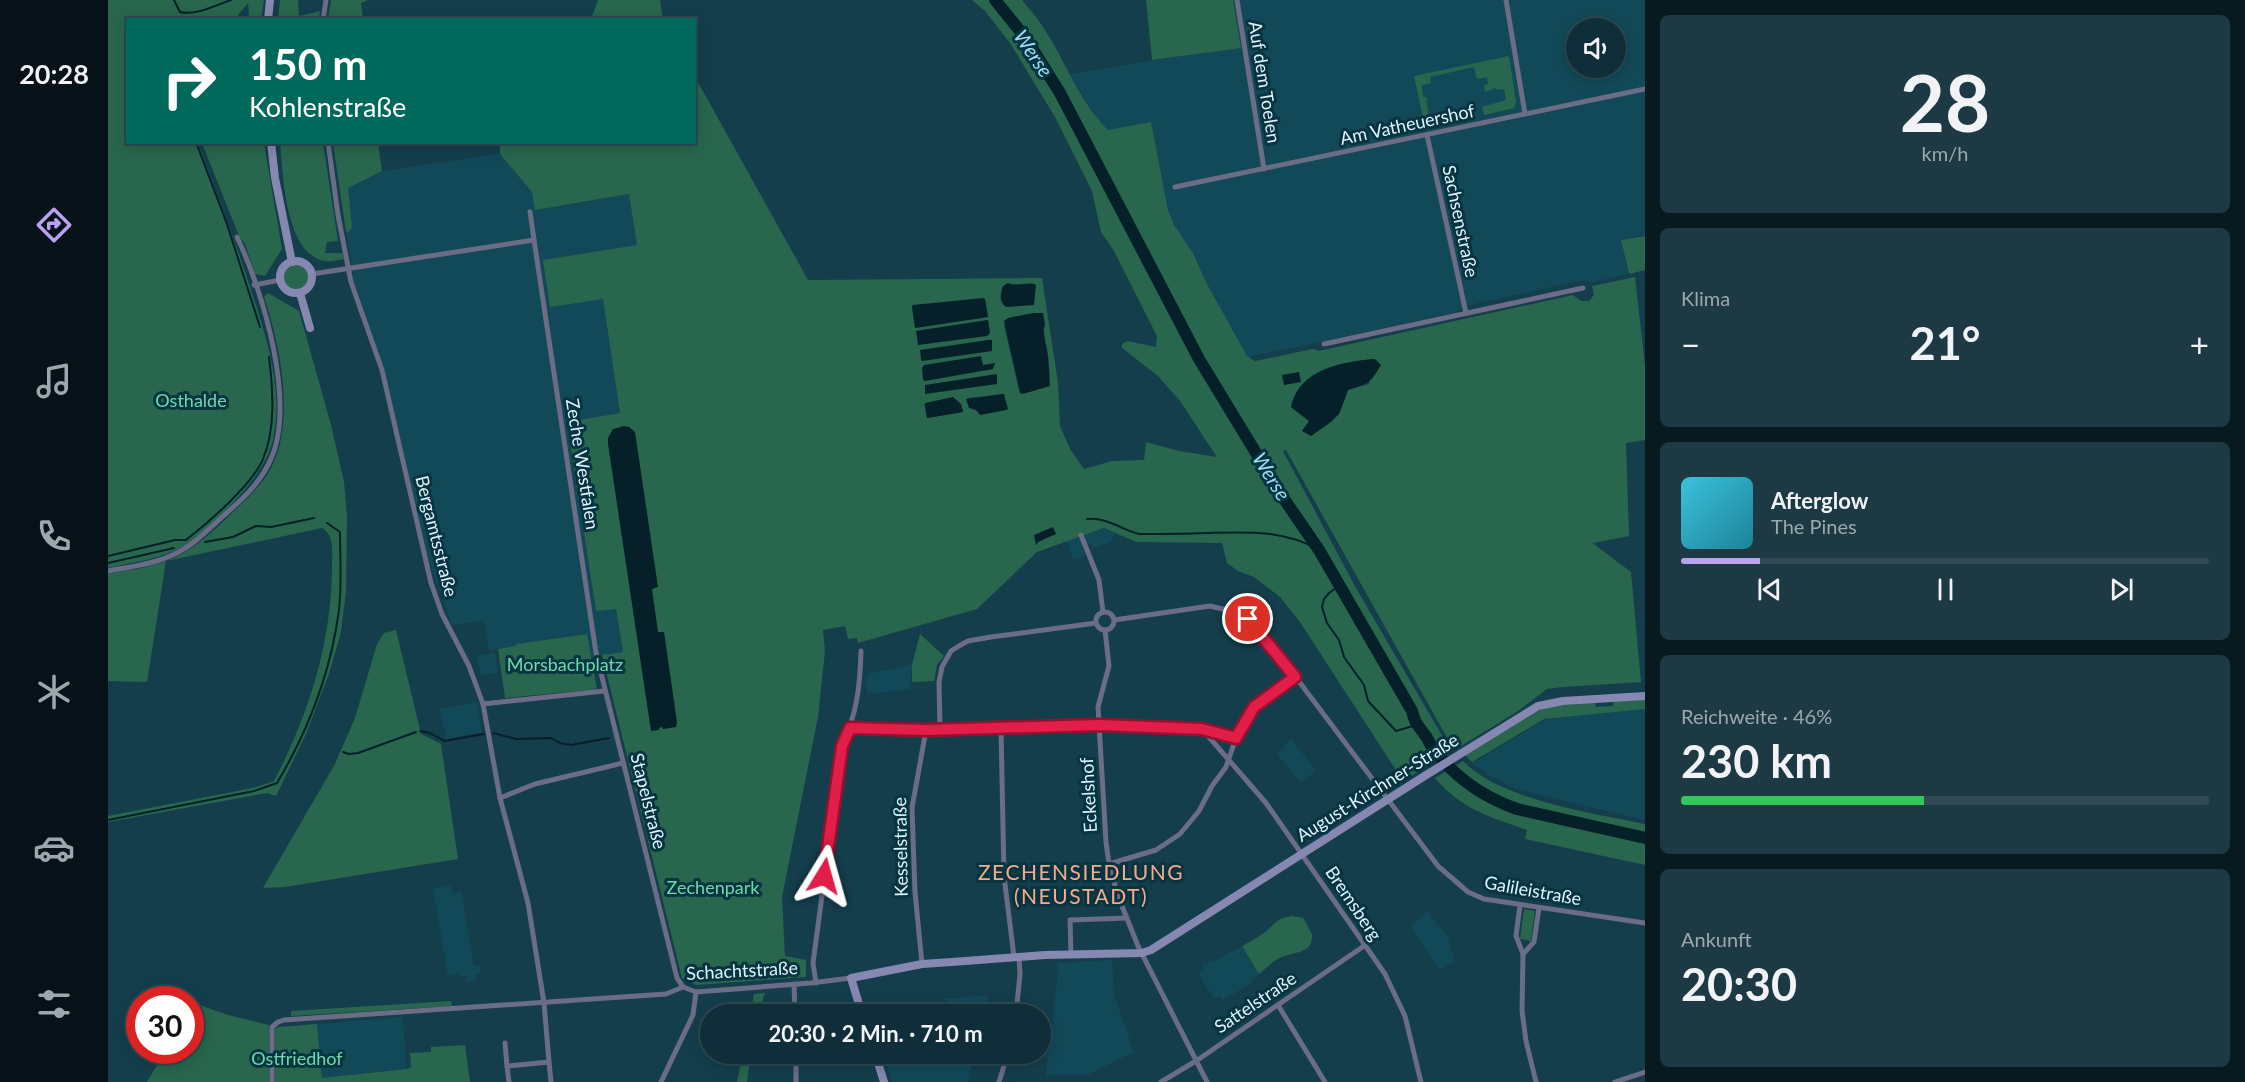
<!DOCTYPE html>
<html lang="de">
<head>
<meta charset="utf-8">
<style>
  body { margin:0; font-family:Lato,sans-serif; background:#1d3a44; color:#f1f3f6; height:100vh; display:flex; flex-direction:column; font-size:22px; white-space:nowrap }
  * { box-sizing:border-box; margin:0 }
  p { font-size:20px; color:#9ba8ae }
  .icon { flex:none; width:33px; height:33px; fill:none; stroke:currentColor; stroke-width:2; stroke-linecap:round; stroke-linejoin:round }
  .map { position:relative; flex:1; overflow:hidden }
  .details { display:flex; flex-direction:column; gap:15px; padding:15px; background:#08191f; width:600px }
  .details>* { flex:none }
  .banner { position:absolute; left:18px; top:18px; width:570px; height:126px; border-radius:0px; box-shadow:0 3px 15px #0003,0 0 0 2px #2f4a53; background:#00695c; color:#fff; overflow:hidden }
  .buttons { position:absolute; left:1458px; top:18px; display:grid; gap:12px }
  .buttons a { display:grid; place-items:center; width:60px; height:60px; border-radius:50%; background:#0f2e39; box-shadow:0 3px 15px #0003,0 0 0 2px #2f4a53; font-size:30px }
  .speed { position:absolute; left:18px; top:986px; display:flex; gap:12px; font-size:30px; font-weight:700; text-align:center }
  .speed>* { display:grid; place-content:center; width:78px; height:78px; border-radius:50%; background:#0f2e39; box-shadow:0 3px 15px #0003,0 0 0 2px #2f4a53; line-height:1 }
  .speed .limit { border:9px solid #d22; background:#fff; color:#111 }
  .pin { position:absolute; display:grid; place-items:center; width:51px; height:51px; color:#fff; margin:-26px; border:3px solid #fff; border-radius:50%; box-shadow:0 2px 6px #0007 }
  .me { position:absolute; width:66px; margin:-33px; rotate:8deg; stroke-linejoin:round; filter:drop-shadow(0 0 4px #0008) }
  .turn { display:flex; align-items:center; gap:21px; height:126px; padding:0 24px; font-size:27px }
  .turn .icon { width:78px; height:78px; stroke-width:2.5 }
  .turn b { display:block; font-size:42px; line-height:51px }
  .big { font-size:45px; font-weight:700; line-height:1.1 }
  .details .widget { flex:1; display:flex; flex-direction:column; justify-content:center; gap:9px; min-width:0; padding:0 21px; border-radius:9px; background:#1d3a44 }
  .details .dial { align-items:center; gap:0 }
  .dial b { font-size:78px; line-height:1 }
  .song { display:flex; align-items:center; gap:18px }
  .cover { width:72px; height:72px; border-radius:9px; background:linear-gradient(135deg,hsl(190 70% 55%),hsl(190 70% 35%)) }
  .played { height:6px; border-radius:3px; background:linear-gradient(90deg,#bca0f2 15%,#2f4a53 15%) }
  .keys { display:flex; justify-content:space-around; direction:ltr }
  .heat { display:flex; justify-content:space-between; align-items:center; font-size:33px; direction:ltr }
  .charge { height:9px; border-radius:4px; background:linear-gradient(90deg,#34c759 46%,#2f4a53 0) }
  .trip { position:absolute; left:592px; top:1004px; width:351px; height:60px; border-radius:30px; background:#0f2e39; box-shadow:0 3px 15px #0003,0 0 0 2px #2f4a53; font-weight:700; line-height:60px; text-align:center }
  main { display:flex; flex:1; min-height:0 }
  .tab-bar { display:flex; flex-direction:column; width:108px; justify-content:space-around; align-items:center; background:#061217; color:#9ba8ae }
  .tab-bar .icon { width:42px; height:42px }
  .tab-bar .on { color:#bca0f2 }
  .tab-bar b { font-size:27px; color:#f1f3f6 }
  .map>svg:first-child { display:block }
</style>
</head>
<body>
<main>
<nav class="tab-bar">
<b>20:28</b>
<svg class="icon on" aria-label="directions" viewBox="0 0 24 24"><path d="M12 3l9 9-9 9-9-9zM9 14v-3h6M13 9l2 2-2 2"/></svg>
<svg class="icon" aria-label="music" viewBox="0 0 24 24"><path d="M9 18V5l10-2v13"/><circle cx="6" cy="18" r="3"/><circle cx="16" cy="16" r="3"/></svg>
<svg class="icon" aria-label="phone" viewBox="0 0 24 24"><path d="M5 4h4l2 5-3 2q2 4 5 5l2-3 5 2v4C11 20 4 13 5 4z"/></svg>
<svg class="icon" aria-label="climate" viewBox="0 0 24 24"><path d="M12 3v18M4 7l16 10M4 17L20 7"/></svg>
<svg class="icon" aria-label="car" viewBox="0 0 24 24"><path d="M5 17H2v-5l4-1 3-4h7l3 4 3 1v5h-3M9 17h6M6 11h13"/><circle cx="7" cy="17" r="2"/><circle cx="17" cy="17" r="2"/></svg>
<svg class="icon" aria-label="filters" viewBox="0 0 24 24"><path d="M4 7h16M4 17h16"/><circle cx="9" cy="7" r="2"/><circle cx="15" cy="17" r="2"/></svg>
</nav>
<div class="map">
<svg width="1537" height="1082" viewBox="0 0 1537 1082">
  <rect width="100%" height="100%" fill="#143e4c"/>
  <g fill="#124959" fill-rule="evenodd">
    <path d="M1125,0H1537V235L1513,240L1520,274L1484,282L1476,280L1407,295L1369,303L1344,313L1204,344L1139,357L1099,284L1085,253L1066,225L1060,210L1043,122L1000,131L991,121L961,74L1086,54L1133,48ZM1468,28H1508V68H1468Z"/>
    <path d="M392,154L424,192L465,204L521,194L529,245L435,260L495,298L512,413L459,422L488,611L508,608L515,652L483,657L478,634L409,644V646L381,650L376,621L344,625L321,561L276,369L246,282L238,232H241L244,227L239,188L274,171Z"/>
    <path d="M996,529L1007,533L1003,542L985,548L983,543L974,546L977,556L965,560L959,541Z"/>
    <path d="M387,653L390,673L373,675L369,656Z"/>
    <path d="M804,665L802,689L760,694L757,680L760,679L759,674Z"/>
    <path d="M369,702L374,732L338,739L332,709Z"/>
    <path d="M1537,709V820L1408,789L1382,776L1365,763L1436,720L1459,716Z"/>
    <path d="M1183,739L1208,771L1193,782L1169,754Z"/>
    <path d="M343,885L344,894L354,892L365,964L366,966H372L373,974L367,975L368,981L359,982L358,976L352,977L351,974L340,976L325,888Z"/>
    <path d="M1319,912L1340,936L1346,962L1331,970L1303,926Z"/>
    <path d="M1134,946L1151,974L1140,985L1115,1000L1111,996L1106,999L1090,972L1095,969L1094,964L1107,961Z"/>
    <path d="M1004,960L1006,995L1026,1052L979,1075H938L950,974V963Z"/>
    <path d="M880,995L876,1014H844L838,999Z"/>
    <path d="M295,1017L298,1069L214,1078L209,1024Z"/>
    <path d="M775,1053H866L860,1082H784Z"/>
  </g>
  <g fill="#28674d" fill-rule="evenodd">
    <path d="M0,0H156L153,19H136L141,15L140,3L127,19L20,20V142L90,143C108,193 128,242 144,293C159,340 176,390 165,440C159,465 140,487 123,505C107,521 87,542 66,551C46,560 22,563 0,568Z"/>
    <path d="M172,0H190L191,16L212,11L211,19H170Z"/>
    <path d="M223,0H260L253,3L255,19H220Z"/>
    <path d="M490,0H552L555,19H483Z"/>
    <path d="M864,0H882L913,39L957,112L1008,207L1013,204C977,135 946,57 892,0H914C922,10 931,20 937,30C958,63 972,102 1000,130L1043,122L1060,210L1066,225L1085,253L1099,284L1139,356L1147,361L1205,349L1211,351L1465,295L1473,301H1481L1486,295L1484,286L1527,277L1537,366V440L1518,443L1521,536L1485,543L1479,539L1523,572L1533,682L1454,687L1439,689L1407,713L1353,746L1349,739L1342,743L1178,450L1175,451L1248,588L1343,751L1295,781L1192,622L1172,597L1146,577L1130,571L1119,563L1114,543L1028,542L996,528L929,552L869,609L750,643L749,638L740,639L737,626L715,630L717,651L710,717L674,897L677,956L698,960V977L588,985L574,978L494,655L515,652L508,609L488,611L459,422L512,413L495,299L442,307L435,260L529,245L521,194L427,210L424,192L392,154V143L586,142L587,77L700,280L934,278L950,383L952,426L962,449L976,469L1004,461L1036,460L1038,442L1071,451L1109,457L1072,401L1050,376L1014,348V344L1019,341L1048,347L1049,336L1006,251L993,232L984,191L947,117L902,43L877,11ZM877,299L880,317L807,328L804,306ZM926,313H935L937,325L935,338L939,347L942,377L912,393L896,326L900,318ZM880,320L882,333L808,332V331ZM1266,359L1261,384L1240,390L1231,414L1194,431L1201,421L1183,407C1191,370 1234,362 1266,359ZM897,394L868,410L860,398L896,394ZM816,404H853L855,412L819,418Z"/>
    <path d="M1038,0H1125L1133,48L1044,60Z"/>
    <path d="M1401,56L1408,102L1406,108L1376,115L1374,107L1398,100L1396,89L1389,90L1388,88L1377,92L1376,85L1380,84L1379,77L1369,79L1366,67L1322,77L1323,83L1314,85L1315,97H1318L1321,116L1333,114L1334,117L1366,109L1368,116H1356L1328,122L1317,127L1306,76Z"/>
    <path d="M94,143H156L174,249L157,276L147,274L137,244L131,236Z"/>
    <path d="M172,143H215L230,241L219,242L217,253H234L236,259C229,260 219,263 213,260C177,249 175,174 172,143Z"/>
    <path d="M225,143H270L274,171L240,188L244,227L241,232H238Z"/>
    <path d="M1537,236V270L1521,274L1513,240Z"/>
    <circle cx="188" cy="277" r="13"/>
    <path d="M160,293L191,311L223,425L236,482L239,516L238,591L233,632L221,674L198,734L168,796L159,793L0,822V816L145,788L166,781C201,714 224,642 224,565C224,553 227,535 214,528L58,561L39,682L0,681V574C19,570 40,568 58,561C83,552 102,534 121,516C136,501 153,487 163,468C188,420 172,345 156,297Z"/>
    <path d="M288,630L313,734L333,744L350,859L177,887L155,888L227,764L247,718L269,644L276,633Z"/>
    <path d="M479,634L489,689L397,698L390,649L408,646V644Z"/>
    <path d="M812,634L836,656L829,665L826,681L804,682V665Z"/>
    <path d="M1537,699V709L1436,719L1364,762L1357,755L1420,715L1439,707L1487,702L1488,707L1505,706V701Z"/>
    <path d="M1355,761C1392,800 1485,813 1537,824V865L1417,839L1419,830C1382,817 1353,809 1327,778Z"/>
    <path d="M1416,909L1427,911L1423,941L1412,939Z"/>
    <path d="M1184,916L1195,918C1199,923 1200,928 1204,934C1205,954 1188,951 1174,957C1166,960 1158,968 1151,974L1134,946C1141,942 1149,938 1156,933C1168,924 1166,919 1184,916Z"/>
    <path d="M657,993L650,1014H642L646,994Z"/>
    <path d="M343,1001L344,1006L183,1016V1011Z"/>
    <path d="M86,1003L120,1015L161,1025V1082H39L58,1050H82L83,1009Z"/>
    <path d="M209,1024L214,1078L298,1069L303,1067L302,1053L323,1052V1047L357,1045L362,1082H167V1029L170,1027Z"/>
    <path d="M635,1053H643L639,1082H629Z"/>
  </g>
  <g fill="#052029">
    <path d="M900,283C910,287 921,281 928,285L926,305L898,307C891,302 892,294 895,286Z"/>
    <path d="M875,298L877,299L880,317L807,328L804,306L805,305Z"/>
    <path d="M926,313H935L937,325L935,328L940,357L942,386L915,394L912,393L896,321L900,318Z"/>
    <path d="M880,320L882,333L879,336L810,345L808,331Z"/>
    <path d="M880,340H884V351L814,361L813,359L812,350Z"/>
    <path d="M873,356L875,365L887,363L885,369L817,381L815,380L814,368L816,365Z"/>
    <path d="M1267,359L1273,365C1260,386 1262,382 1240,390L1231,414L1223,422L1203,436L1194,431L1201,421L1183,407C1191,369 1233,362 1267,359Z"/>
    <path d="M1191,372L1193,382L1176,385L1174,375Z"/>
    <path d="M889,374V384L817,394V385Z"/>
    <path d="M896,394L900,409L898,410L872,415L868,410L861,408L858,399Z"/>
    <path d="M845,397L853,404L855,412L819,418L817,403Z"/>
    <path d="M516,426L521,427L527,432L550,587L544,589L550,632H556L569,722L568,727L555,729L554,727L551,728V730L543,731L500,444V438L505,429Z"/>
    <path d="M945,527L948,534L930,542L928,545L926,535Z"/>
  </g>
  <g fill="none" stroke-linecap="round" stroke-linejoin="round">
    <g stroke="#052029" stroke-width="2">
      <path d="M66,0L72,12C88,16 108,5 123,0"/>
      <path d="M88,142L119,224L152,327"/>
      <path d="M979,519C999,517 1012,529 1031,534C1053,534 1075,534 1097,533C1136,532 1176,529 1211,550"/>
      <path d="M97,542L125,537L148,526L163,527L206,518"/>
      <path d="M0,556L67,540H78C100,523 145,484 155,459C168,428 165,390 161,357"/>
      <path d="M0,563L66,548"/>
      <path d="M1231,586L1221,593L1216,599L1214,607L1219,623L1231,640L1236,657L1256,685L1260,701L1288,731L1308,725"/>
      <path d="M312,731L322,733L336,741L376,734"/>
      <path d="M385,733L408,739L443,738L452,743L463,745L501,738"/>
      <path d="M235,752L241,754L250,753L308,732"/>
      <path d="M0,820L146,791L169,783C200,731 223,671 231,610C234,585 232,558 232,532L219,523"/>
    </g>
    <path stroke="#052029" stroke-width="12" d="M887,0L917,37L952,93L1091,359L1176,499L1211,550L1304,711C1307,724 1310,725 1317,735C1320,738 1321,743 1324,747C1346,777 1375,797 1409,809L1537,838"/>
    <g stroke="#6b6c86" stroke-width="5">
      <path d="M1129,0L1156,169"/>
      <path d="M1398,0L1417,114"/>
      <path d="M215,20L218,0"/>
      <path d="M1319,135L1358,313"/>
      <path d="M220,142L230,215L243,282L274,370L323,583L334,614L361,666L375,704L392,798L420,903L436,1003L441,1062L399,1066L401,1082"/>
      <path d="M1067,187L1537,89"/>
      <path d="M422,212L426,240"/>
      <path d="M204,274L426,240L488,653L569,978L575,987L588,992L703,983L743,978"/>
      <path d="M146,285L172,280"/>
      <path d="M1216,344L1475,288"/>
      <path d="M973,535L991,580L995,612"/>
      <path d="M0,571C20,567 43,565 62,556C82,548 98,532 113,518C132,501 150,486 161,463C190,407 155,291 129,237"/>
      <circle cx="997" cy="621" r="9"/>
      <path d="M1006,620L1102,606L1123,611L1140,619L1165,647L1330,866L1360,892L1376,899L1537,923"/>
      <path d="M997,630L1001,666L990,707L998,842L1001,864L1010,896L1030,946L1099,1082"/>
      <path d="M375,704L496,691"/>
      <path d="M742,728L818,730L991,725L1094,729L1158,803L1277,974L1297,1016L1313,1082"/>
      <path d="M893,728L896,876L906,957"/>
      <path d="M832,729L831,682L834,667L843,651L851,646L860,641L883,637L988,623"/>
      <path d="M1095,729L1128,738"/>
      <path d="M392,798L427,784L515,763"/>
      <path d="M1001,864L1048,850L1072,834L1091,811L1104,786L1118,767L1128,738L1146,707L1187,677"/>
      <path d="M1412,905L1408,936L1415,954L1414,1011L1418,1041L1428,1082"/>
      <path d="M1415,954L1426,942L1431,908"/>
      <path d="M963,955L962,920L1019,918"/>
      <path d="M814,964L807,892L804,808L818,730"/>
      <path d="M708,983L705,963L734,746C749,713 752,687 753,651"/>
      <path d="M686,984L687,1014"/>
      <path d="M1170,1005L1217,1082"/>
      <path d="M908,1014L912,974L911,957"/>
      <path d="M397,1043L399,1066"/>
      <path d="M441,1062L443,1082"/>
      <path d="M164,1082V1027L170,1022L176,1020L558,994L575,987"/>
      <path d="M553,1082L585,1015L588,992"/>
      <path d="M688,1082V1053"/>
      <path d="M891,1082L900,1053"/>
      <path d="M1053,1082L1088,1061L1256,946"/>
      <path d="M1507,1082L1537,1072"/>
    </g>
    <g stroke="#8688b1" stroke-width="8">
      <path d="M160,20L162,0"/>
      <path d="M163,142L167,178L184,262"/>
      <circle cx="188" cy="277" r="16"/>
      <path d="M192,293L202,328"/>
      <path d="M754,1014L743,978L814,964L844,962L937,955L1034,953L1043,950L1315,777L1430,706L1455,701L1537,696"/>
      <path d="M767,1053L776,1082"/>
    </g>
  </g>
  <g fill="none" stroke-linecap="round" stroke-linejoin="round">
    <defs>
      <path id="route" d="M716,876L734,746L742,728L818,730L991,725L1094,729L1128,738L1146,707L1187,677L1140,619"/>
    </defs>
    <use href="#route" stroke="#92132f" stroke-width="15"/>
    <use href="#route" stroke="#e11d48" stroke-width="10"/>
  </g>
  <g text-anchor="middle" dominant-baseline="central" stroke-width="6" stroke-linejoin="round" paint-order="stroke">
    <g font-size="18" fill="#dff5fe" stroke="#073441">
      <text transform="translate(1157 82) rotate(81)">Auf dem Toelen</text>
      <text transform="translate(1299 124) rotate(-12)">Am Vatheuershof</text>
      <text transform="translate(1353 221) rotate(78)">Sachsenstraße</text>
      <text transform="translate(475 464) rotate(81)">Zeche Westfalen</text>
      <text transform="translate(329 536) rotate(76)">Bergamtsstraße</text>
      <text transform="translate(1269 787) rotate(-32)">August-Kirchner-Straße</text>
      <text transform="translate(980 795) rotate(-93)">Eckelshof</text>
      <text transform="translate(541 801) rotate(76)">Stapelstraße</text>
      <text transform="translate(792 847) rotate(-91)">Kesselstraße</text>
      <text transform="translate(1425 890) rotate(10)">Galileistraße</text>
      <text transform="translate(1246 903) rotate(56)">Bremsberg</text>
      <text transform="translate(634 970) rotate(-3)">Schachtstraße</text>
      <text transform="translate(1147 1002) rotate(-34)">Sattelstraße</text>
    </g>
    <g font-size="18" fill="#6ddaab" stroke="#073441">
      <text x="83" y="400">Osthalde</text>
      <text x="457" y="664">Morsbachplatz</text>
      <text x="605" y="887">Zechenpark</text>
      <text x="189" y="1058">Ostfriedhof</text>
    </g>
    <g font-size="20" font-style="italic" fill="#9ddef6" stroke="#073441">
      <text transform="translate(926 53) rotate(56)">Werse</text>
      <text transform="translate(1164 476) rotate(58)">Werse</text>
    </g>
    <g font-size="21" letter-spacing="1.5" fill="#f6aa8b" stroke="#073441">
      <text x="973" y="871">ZECHENSIEDLUNG<tspan x="973" dy="24">(NEUSTADT)</tspan></text>
    </g>
  </g>
</svg>
<div class="buttons">
<a><svg class="icon" aria-label="sound" viewBox="0 0 24 24"><path d="M4 9h4l5-4v14l-5-4H4zM17 9q2 3 0 6"/></svg></a>
</div>
<div class="speed"><div class="limit">30</div></div>
<div class="pin" style="left:1140px;top:619px;background:#d93025"><svg class="icon" aria-label="arrive" viewBox="0 0 24 24"><path d="M6 21V4h12l-3 4 3 4H6"/></svg></div>
<svg class="me" style="left:716px;top:876px" viewBox="-20 -20 40 40"><path d="M0-17L14 15 0 8-14 15z" fill="#e11d48" stroke="#fff" stroke-width="4"/></svg>
<div class="trip">20:30 · 2 Min. · 710 m</div>
<div class="banner">
<div class="turn"><svg class="icon" aria-label="right" viewBox="0 0 24 24"><path d="M7 20v-9h11M14 6l5 5-5 5"/></svg><div><b>150 m</b>Kohlenstraße</div></div>
</div>
</div>
<section class="details">
<div class="widget dial"><b>28</b><p>km/h</p></div>
<div class="widget"><p>Klima</p>
<div class="heat"><a>−</a><b class="big">21°</b><a>+</a></div>
</div>
<div class="widget">
<div class="song"><i class="cover"></i><div><b>Afterglow</b><p>The Pines</p></div></div>
<div class="played"></div>
<div class="keys"><svg class="icon" aria-label="previous" viewBox="0 0 24 24"><path d="M18 5L8 12l10 7zM5 5v14"/></svg><svg class="icon" aria-label="pause" viewBox="0 0 24 24"><path d="M8 5v14M16 5v14"/></svg><svg class="icon" aria-label="next" viewBox="0 0 24 24"><path d="M6 5l10 7-10 7zM19 5v14"/></svg></div>
</div>
<div class="widget"><p>Reichweite · 46%</p><b class="big">230 km</b><div class="charge"></div></div>
<div class="widget"><p>Ankunft</p><b class="big">20:30</b></div>
</section>
</main>
</body>
</html>
